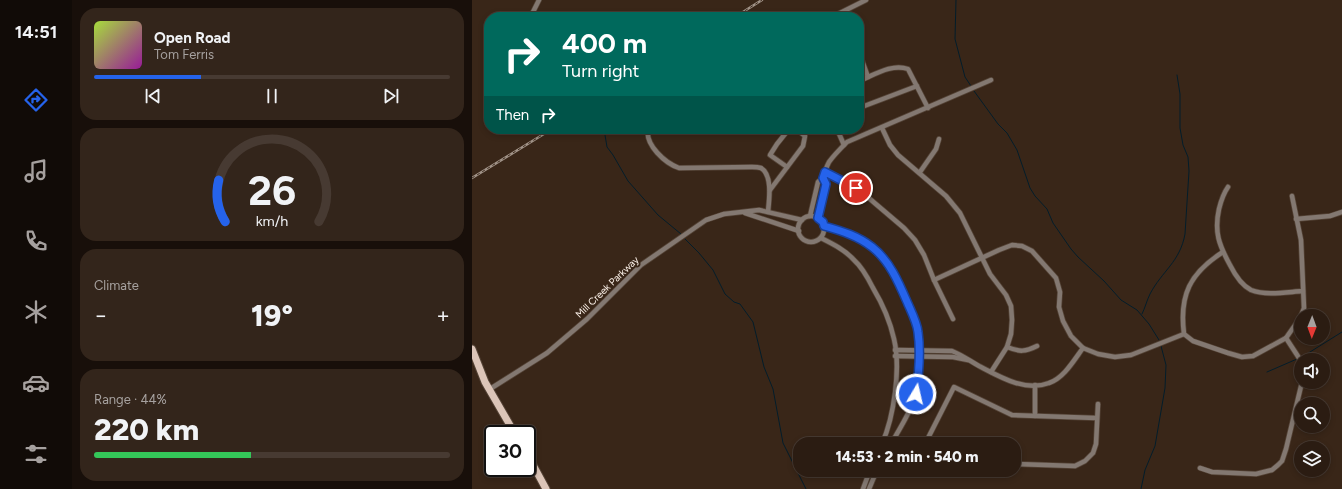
<!DOCTYPE html>
<html lang="en">
<head>
<meta charset="utf-8">
<style>
  body { margin:0; font-family:Figtree,sans-serif; background:#33251b; color:#f1f3f6; height:100vh; display:flex; flex-direction:column; font-size:15px; white-space:nowrap }
  * { box-sizing:border-box; margin:0 }
  p { font-size:13px; color:#a6a19f }
  .icon { flex:none; width:22px; height:22px; fill:none; stroke:currentColor; stroke-width:2; stroke-linecap:round; stroke-linejoin:round }
  .map { position:relative; flex:1; overflow:hidden }
  .side { display:flex; flex-direction:column; gap:8px; padding:8px; background:#180f0a; width:400px }
  .side>* { flex:none }
  .top-card { position:absolute; left:12px; top:12px; width:380px; height:122px; border-radius:16px; box-shadow:0 2px 6px #0003,0 0 0 1px #473a32; background:#00695c; color:#fff; overflow:hidden }
  .needle { width:26px; rotate:181deg }
  .tools { position:absolute; left:822px; top:309px; display:grid; gap:8px }
  .tools a { display:grid; place-items:center; width:36px; height:36px; border-radius:50%; background:#2b1c12; box-shadow:0 2px 6px #0003,0 0 0 1px #473a32; font-size:20px }
  .speed { position:absolute; left:12px; top:425px; display:flex; gap:8px; font-size:20px; font-weight:700; text-align:center }
  .speed>* { display:grid; place-content:center; width:52px; height:52px; border-radius:50%; background:#2b1c12; box-shadow:0 2px 6px #0003,0 0 0 1px #473a32; line-height:1 }
  .speed .limit { border:2px solid #111; border-radius:6px; background:#fff; color:#111 }
  .pin { position:absolute; display:grid; place-items:center; width:34px; height:34px; color:#fff; margin:-17px; border:2px solid #fff; border-radius:50%; box-shadow:0 1px 4px #0007 }
  .me { position:absolute; width:44px; margin:-22px; rotate:9deg; stroke-linejoin:round; filter:drop-shadow(0 0 3px #0008) }
  .turn { display:flex; align-items:center; gap:14px; height:84px; padding:0 12px; font-size:18px }
  .turn .icon { width:52px; height:52px; stroke-width:2.5 }
  .turn b { display:block; font-size:28px; line-height:34px }
  .then { display:flex; align-items:center; height:38px; padding:0 12px; background:#0003; gap:8px; font-size:15px }
  .big { font-size:30px; font-weight:800; line-height:1.1 }
  .side .card { flex:1; display:flex; flex-direction:column; justify-content:center; gap:6px; min-width:0; padding:0 14px; border-radius:16px; background:#33251b }
  .side .dial { align-items:center; gap:0 }
  .dial svg { height:104px; overflow:visible; fill:none; stroke:#473a32; stroke-width:7; stroke-linecap:round; text-anchor:middle }
  .dial text { fill:#f1f3f6; stroke:none }
  .song { display:flex; align-items:center; gap:12px }
  .cover { width:48px; height:48px; border-radius:6px; background:linear-gradient(135deg,hsl(80 70% 55%),hsl(300 70% 35%)) }
  .played { height:4px; border-radius:2px; background:linear-gradient(90deg,#2563eb 30%,#473a32 30%) }
  .keys { display:flex; justify-content:space-around; direction:ltr }
  .heat { display:flex; justify-content:space-between; align-items:center; font-size:22px; direction:ltr }
  .charge { height:6px; border-radius:3px; background:linear-gradient(90deg,#34c759 44%,#473a32 0) }
  .trip { position:absolute; left:321px; top:437px; width:228px; height:40px; border-radius:16px; background:#2b1c12; box-shadow:0 2px 6px #0003,0 0 0 1px #473a32; font-weight:800; line-height:40px; text-align:center }
  main { display:flex; flex:1; min-height:0 }
  .menu { display:flex; flex-direction:column; width:72px; justify-content:space-around; align-items:center; background:#110b07; color:#a6a19f }
  .menu .icon { width:28px; height:28px }
  .menu .on { color:#2563eb }
  .menu b { font-size:18px; color:#f1f3f6 }
  .map>svg:first-child { display:block }
</style>
</head>
<body>
<main>
<nav class="menu">
<b>14:51</b>
<svg class="icon on" aria-label="directions" viewBox="0 0 24 24"><path d="M12 3l9 9-9 9-9-9zM9 14v-3h6M13 9l2 2-2 2"/></svg>
<svg class="icon" aria-label="music" viewBox="0 0 24 24"><path d="M9 18V5l10-2v13"/><circle cx="6" cy="18" r="3"/><circle cx="16" cy="16" r="3"/></svg>
<svg class="icon" aria-label="phone" viewBox="0 0 24 24"><path d="M5 4h4l2 5-3 2q2 4 5 5l2-3 5 2v4C11 20 4 13 5 4z"/></svg>
<svg class="icon" aria-label="climate" viewBox="0 0 24 24"><path d="M12 3v18M4 7l16 10M4 17L20 7"/></svg>
<svg class="icon" aria-label="car" viewBox="0 0 24 24"><path d="M5 17H2v-5l4-1 3-4h7l3 4 3 1v5h-3M9 17h6M6 11h13"/><circle cx="7" cy="17" r="2"/><circle cx="17" cy="17" r="2"/></svg>
<svg class="icon" aria-label="filters" viewBox="0 0 24 24"><path d="M4 7h16M4 17h16"/><circle cx="9" cy="7" r="2"/><circle cx="15" cy="17" r="2"/></svg>
</nav>
<section class="side">
<div class="card">
<div class="song"><i class="cover"></i><div><b>Open Road</b><p>Tom Ferris</p></div></div>
<div class="played"></div>
<div class="keys"><svg class="icon" aria-label="previous" viewBox="0 0 24 24"><path d="M18 5L8 12l10 7zM5 5v14"/></svg><svg class="icon" aria-label="pause" viewBox="0 0 24 24"><path d="M8 5v14M16 5v14"/></svg><svg class="icon" aria-label="next" viewBox="0 0 24 24"><path d="M6 5l10 7-10 7zM19 5v14"/></svg></div>
</div>
<div class="card dial"><svg viewBox="0 0 100 80">
<path d="M14 69A42 42 0 1 1 86 69"/>
<path d="M14 69A42 42 0 0 1 9 37" stroke="#2563eb"/>
<text x="50" y="56" font-size="32" font-weight="700">26</text>
<text x="50" y="72" font-size="11">km/h</text>
</svg></div>
<div class="card"><p>Climate</p>
<div class="heat"><a>−</a><b class="big">19°</b><a>+</a></div>
</div>
<div class="card"><p>Range · 44%</p><b class="big">220 km</b><div class="charge"></div></div>
</section>
<div class="map">
<svg width="870" height="489" viewBox="0 0 870 489">
  <rect width="100%" height="100%" fill="#392618"/>
  <g fill="none" stroke-linecap="round" stroke-linejoin="round">
    <g stroke="#031d2a" stroke-width="1">
      <path d="M484,0L483,39L493,77L499,86"/>
      <path d="M502,91L526,124L535,133L545,150L558,188L563,196L575,209L581,223L599,249L606,257L632,281L649,300L665,310L677,324L687,340"/>
      <path d="M132,129L135,147L141,155L156,181L186,215L209,234"/>
      <path d="M213,239L227,253L241,270L253,294L262,302L268,304L281,322L292,367L301,389L311,443L334,489"/>
      <path d="M670,314C673,308 675,300 678,294C690,271 708,262 713,234L717,171L716,157L711,145L708,128V94L705,75"/>
      <path d="M830,357L870,332"/>
      <path d="M795,372L825,359"/>
      <path d="M669,489L673,470L683,446L693,388L694,365L689,346"/>
    </g>
    <defs>
      <g id="minor">
        <path d="M61,17V12L67,0"/>
        <path d="M360,17L394,0"/>
        <path d="M387,52L396,77"/>
        <path d="M387,81C402,75 420,63 436,69L456,108"/>
        <path d="M387,108L445,86"/>
        <path d="M387,124V125"/>
        <path d="M410,128L418,145L426,155L474,196L488,213L518,274L534,295L539,306L540,320L539,334L535,347L519,372"/>
        <path d="M176,129C173,145 193,163 207,168L280,167C283,167 286,167 289,168C301,175 297,201 296,212"/>
        <path d="M365,129L372,145"/>
        <path d="M315,167L298,155L305,144L317,129"/>
        <path d="M353,172L385,188L432,228L443,240L452,255L462,280L481,319"/>
        <path d="M448,172L464,149L467,139"/>
        <path d="M756,187C751,194 749,201 747,209C742,232 747,245 758,265C763,275 769,285 779,290C794,296 815,292 831,291"/>
        <path d="M298,190L331,146L333,136L324,129"/>
        <path d="M273,213L327,231"/>
        <circle cx="339" cy="229" r="13"/>
        <path d="M338,216L346,182C354,176 352,171 357,162C362,155 368,149 375,142L519,80"/>
        <path d="M346,217L354,184L351,178"/>
        <path d="M824,219L858,216L870,212"/>
        <path d="M353,226C370,231 386,235 400,247C417,261 426,283 435,303C439,312 444,321 446,331C450,350 448,373 444,392C440,410 428,428 419,444"/>
        <path d="M349,238C361,244 373,250 382,260C390,267 396,278 401,288C410,303 418,321 422,339C429,369 422,416 410,444"/>
        <path d="M751,252C718,273 707,295 712,334L721,341L756,353L770,357L781,356L814,338L828,318L832,308L829,240L820,196"/>
        <path d="M462,280L527,250L540,245L550,246L560,251L584,278L588,292L587,307L591,321L599,336L611,348L626,354L643,357L659,355L712,334"/>
        <path d="M814,338L829,361"/>
        <path d="M535,347C548,352 553,352 565,346"/>
        <path d="M423,350L480,351C490,355 498,361 507,366C528,377 553,392 577,383C592,378 602,360 611,348"/>
        <path d="M423,356L481,357L496,360"/>
        <path d="M18,389L75,353L115,319L169,265L234,220L252,214L287,210L330,220"/>
        <path d="M563,416V385"/>
        <path d="M455,440L463,444"/>
        <path d="M453,444L482,387L540,415L624,418"/>
        <path d="M542,464L603,466L613,461L621,453L624,444L626,404"/>
        <path d="M728,468L740,472L784,474L800,470L806,465L810,461L814,449L830,382"/>
        <path d="M391,489L398,470"/>
        <path d="M397,489L405,470"/>
      </g>
      <g id="primary">
        <path d="M0,349L13,382L43,434"/>
        <path d="M55,454L74,489"/>
      </g>
    </defs>
    <use href="#minor" stroke="#544336" stroke-width="6"/>
    <use href="#primary" stroke="#544336" stroke-width="9"/>
    <use href="#minor" stroke="#837871" stroke-width="4.5"/>
    <use href="#primary" stroke="#dcc5b8" stroke-width="7"/>
    <defs>
      <g id="rail">
        <path d="M263,17L290,0"/>
        <path d="M0,178L80,129"/>
      </g>
    </defs>
    <use href="#rail" stroke="#a19388" stroke-width="2.5"/>
    <use href="#rail" stroke="#392618" stroke-width="1" stroke-dasharray="3" stroke-linecap="butt"/>
  </g>
  <g fill="none" stroke-linecap="round" stroke-linejoin="round">
    <defs>
      <path id="route" d="M384,188L353,172L351,178L354,184L346,218L351,222L352,226C370,231 386,236 400,247C418,261 427,283 436,304C440,313 445,323 446,332C449,353 447,373 444,394"/>
    </defs>
    <use href="#route" stroke="#184099" stroke-width="10"/>
    <use href="#route" stroke="#2563eb" stroke-width="7"/>
  </g>
  <g text-anchor="middle" dominant-baseline="central" stroke-width="4" stroke-linejoin="round" paint-order="stroke">
    <g font-size="10" fill="#fdf3eb" stroke="#392618">
      <text transform="translate(135 287) rotate(-44)">Mill Creek Parkway</text>
    </g>
  </g>
</svg>
<div class="tools">
<a><svg class="needle" viewBox="-14 -14 28 28"><path d="M0-13l5 13h-10z" fill="#e53935"/><path d="M0 13l5-13h-10z" fill="#a6a19f"/></svg></a>
<a><svg class="icon" aria-label="sound" viewBox="0 0 24 24"><path d="M4 9h4l5-4v14l-5-4H4zM17 9q2 3 0 6"/></svg></a>
<a><svg class="icon" aria-label="search" viewBox="0 0 24 24"><circle cx="10" cy="10" r="6"/><path d="M15 15l6 6"/></svg></a>
<a><svg class="icon" aria-label="layers" viewBox="0 0 24 24"><path d="M12 4l9 5-9 5-9-5zM3 14l9 5 9-5"/></svg></a>
</div>
<div class="speed"><div class="limit">30</div></div>
<div class="pin" style="left:384px;top:188px;background:#d93025"><svg class="icon" aria-label="arrive" viewBox="0 0 24 24"><path d="M6 21V4h12l-3 4 3 4H6"/></svg></div>
<svg class="me" style="left:444px;top:394px" viewBox="-20 -20 40 40"><circle r="17" fill="#2563eb" stroke="#fff" stroke-width="3"/><path d="M0-11L8 9 0 5-8 9z" fill="#fff"/></svg>
<div class="trip">14:53 · 2 min · 540 m</div>
<div class="top-card">
<div class="turn"><svg class="icon" aria-label="right" viewBox="0 0 24 24"><path d="M7 20v-9h11M14 6l5 5-5 5"/></svg><div><b>400 m</b>Turn right</div></div>
<div class="then">Then<svg class="icon" aria-label="right" viewBox="0 0 24 24"><path d="M7 20v-9h11M14 6l5 5-5 5"/></svg></div>
</div>
</div>
</main>
</body>
</html>
